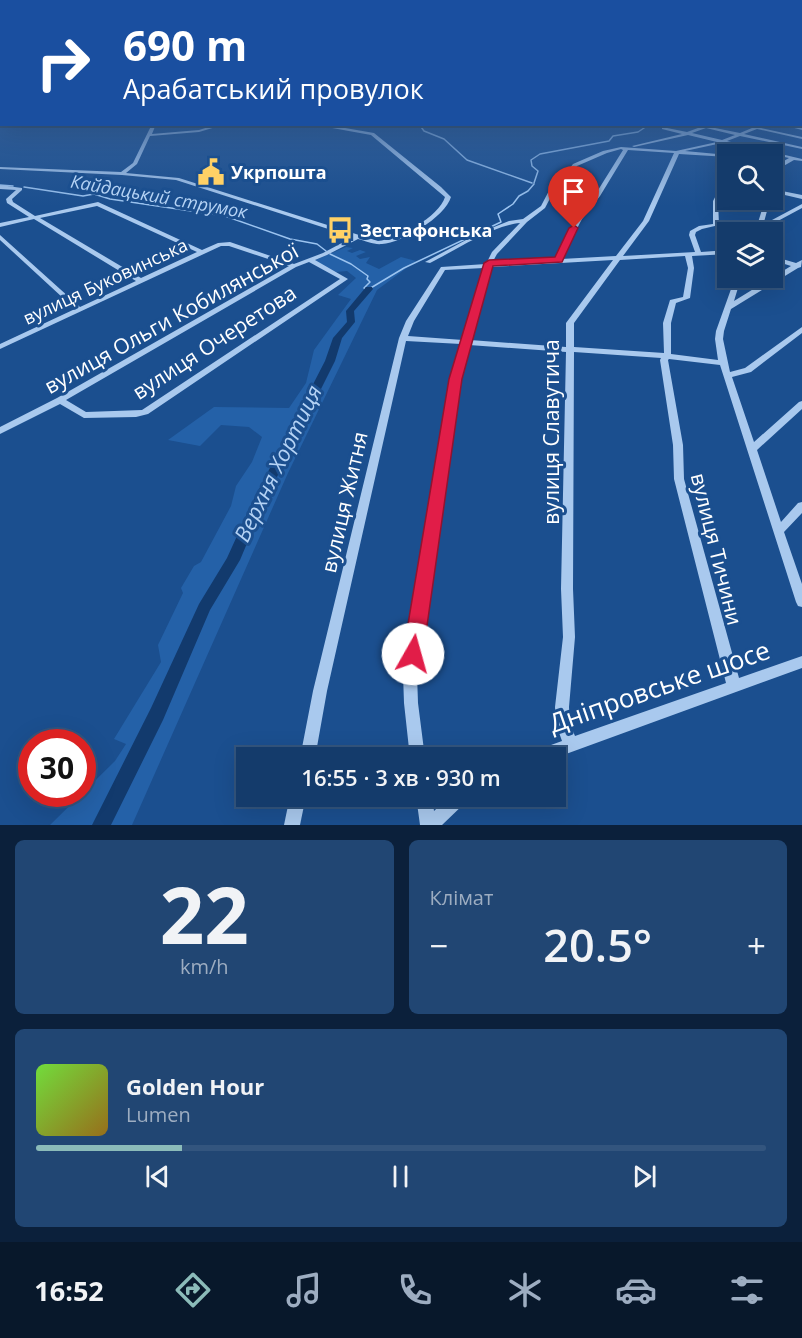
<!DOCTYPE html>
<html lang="uk">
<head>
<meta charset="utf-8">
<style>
  body { margin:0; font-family:"Open Sans",sans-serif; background:#214673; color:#f1f3f6; height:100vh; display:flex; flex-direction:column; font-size:22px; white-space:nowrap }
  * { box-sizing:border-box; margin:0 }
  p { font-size:20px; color:#9dadc1 }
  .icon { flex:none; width:33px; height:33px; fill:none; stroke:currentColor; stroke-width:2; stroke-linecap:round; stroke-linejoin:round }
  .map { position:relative; height:825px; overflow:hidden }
  .sheet { display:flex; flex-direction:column; gap:15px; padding:15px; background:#0b203b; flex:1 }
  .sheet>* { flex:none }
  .guide { position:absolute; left:0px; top:0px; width:802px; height:126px; box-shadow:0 6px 24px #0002,0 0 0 2px #33557e; background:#1a4fa0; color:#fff; overflow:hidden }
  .fabs { position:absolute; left:717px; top:144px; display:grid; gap:12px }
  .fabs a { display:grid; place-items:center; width:66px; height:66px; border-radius:0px; background:#143b6b; box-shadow:0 6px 24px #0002,0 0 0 2px #33557e; font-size:30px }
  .speed { position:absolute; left:18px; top:729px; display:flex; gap:12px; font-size:30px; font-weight:700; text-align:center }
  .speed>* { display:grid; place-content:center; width:78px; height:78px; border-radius:50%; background:#143b6b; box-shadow:0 6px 24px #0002,0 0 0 2px #33557e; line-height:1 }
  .speed .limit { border:9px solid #d22; background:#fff; color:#111 }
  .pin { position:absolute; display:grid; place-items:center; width:51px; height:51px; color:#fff; margin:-62px -26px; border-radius:50% 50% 50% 0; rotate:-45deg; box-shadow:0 0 6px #0007 }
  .pin .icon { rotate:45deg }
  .me { position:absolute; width:66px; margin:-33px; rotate:7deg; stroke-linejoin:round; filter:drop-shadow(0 0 4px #0008) }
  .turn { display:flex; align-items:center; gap:21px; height:126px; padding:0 24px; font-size:27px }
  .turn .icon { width:78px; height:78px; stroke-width:2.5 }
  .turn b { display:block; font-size:42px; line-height:51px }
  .big { font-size:45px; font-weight:600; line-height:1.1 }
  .sheet .tile { flex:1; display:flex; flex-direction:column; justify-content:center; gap:9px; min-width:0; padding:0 21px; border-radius:9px; background:#214673 }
  .sheet .dial { align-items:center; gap:0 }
  .dial b { font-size:78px; line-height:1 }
  .song { display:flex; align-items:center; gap:18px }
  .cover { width:72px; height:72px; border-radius:9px; background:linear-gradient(135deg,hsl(100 70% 55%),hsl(40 70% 35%)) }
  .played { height:6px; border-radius:3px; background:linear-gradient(90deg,#8bbbb9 20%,#33557e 20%) }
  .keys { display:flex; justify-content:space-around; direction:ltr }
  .heat { display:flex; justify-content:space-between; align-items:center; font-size:33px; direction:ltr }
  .sheet .tiles { flex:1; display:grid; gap:15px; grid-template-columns:1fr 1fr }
  .tile:last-child { grid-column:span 2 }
  .trip { position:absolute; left:236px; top:747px; width:330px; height:60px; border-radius:0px; background:#143b6b; box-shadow:0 6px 24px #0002,0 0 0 2px #33557e; font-weight:600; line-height:60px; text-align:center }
  .dock { display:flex; height:96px; justify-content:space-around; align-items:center; background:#08182b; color:#9dadc1 }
  .dock .icon { width:42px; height:42px }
  .dock .active { color:#8bbbb9 }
  .dock b { font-size:27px; color:#f1f3f6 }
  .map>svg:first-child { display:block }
</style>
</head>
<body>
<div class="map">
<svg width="802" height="825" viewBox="0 0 802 825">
  <rect width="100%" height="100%" fill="#1b4f8f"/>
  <path fill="#2461a8" d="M346,247L353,248L347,251L352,253L360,250L366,252L356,256L360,259L370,257L366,263L379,269L401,257L416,261L377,290L288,473L132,825H50L115,761L126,744L114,739L161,662L158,645L183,593L181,588L194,566L201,562L231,506L236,486L252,462L262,437L249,427L221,425L200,446L168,440L214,407L289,408L306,383L314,350L351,299L338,295L356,278L347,271L336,272L313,261Z"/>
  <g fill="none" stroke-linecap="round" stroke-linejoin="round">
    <g stroke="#9cc4f0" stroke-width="1.5">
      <path d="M419,124L424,131L444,139L467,160L532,183"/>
      <path d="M534,183L538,171L532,166L531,160L540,154L609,141L613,136L638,132L650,124"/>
      <path d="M0,185L13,186"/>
      <path d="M24,187L83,196L94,194L110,199L225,216L290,239L317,244L326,251"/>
      <path d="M330,254L351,264L368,276L367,279L370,282L364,288L367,291"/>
      <path d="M369,289L404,268L501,222L498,214L513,204L519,196L528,191L534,184"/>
    </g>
    <path fill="#123a6d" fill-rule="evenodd" d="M366,287H372L373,289L354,311L355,322L342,338L335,361L264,503L240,560L210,610L163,720L111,825H92L151,708L199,604L227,558L252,503L325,361L333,338L347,322L346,311Z"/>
    <g fill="#a9c9ee" fill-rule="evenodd">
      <rect x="0" y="111" width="2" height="2"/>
      <rect x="0" y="119" width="2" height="2"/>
      <path d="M152,124H156L152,134L199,130L218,124H226L199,132L150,136L137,164L126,173L179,178L378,241C398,239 439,217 445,197L371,135L310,124H322L374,133L441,187L451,197C445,217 402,243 382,244C374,245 366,241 358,239L327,255L315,260L348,279L148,414L136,417L84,418L60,404L0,434V427L57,398L289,266L229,246H221L0,349V344L75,309L0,240V235L80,307L136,281L34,219L0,227V223L29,217L7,203L6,199L16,190L0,189V185L22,188V190L12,199L13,202L35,216L98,202L202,250L218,243L230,242L294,264L323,253L353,237L176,180L122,175L0,169V167L121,172L133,163ZM97,206L197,252L141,278L40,218ZM309,262L340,279L142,410L86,412L66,400L296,267Z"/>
      <path d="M709,124H713L710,127L740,133L752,128L737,124L756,127L761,124H768L761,128L802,137V139L757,129L744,134L802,147V149L740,136L727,141L802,159V161L794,160L780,168L772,176C772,166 781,163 789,158L722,143L685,151L728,155V157L679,154L649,221L623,256L695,252L689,235L690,231L699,226L713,224V201L720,188L719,179L728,167V173L725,179L726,188L718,201L719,225L702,229L696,232L695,235L701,252L728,250V254L692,256L694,268L690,298L676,303L671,323V354L718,360L715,339L716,331L735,278H741L734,301L791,266L772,260V256L796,263L802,260L801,267L798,268L731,309L724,331L723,339L730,372L745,368L802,327V333L751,372L732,377L754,442L799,402L802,401V409L757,450L781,522L798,503L802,502V513L784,532L802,584V607L798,606L796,602L720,365L669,359L668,360L683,445L684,479L739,678L802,656V668L555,758H527L529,753L562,741L556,724L555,707L563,637L561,589L566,352L469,345L459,379L426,596L417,674L418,703L425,758H410L404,703L403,674L414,596L451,379L461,344L406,341L327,691L315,758H300L313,691L399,338L406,321L441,267L486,264L492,252L520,223C493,225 454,251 430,263L425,262L479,233L509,221L523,219L541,206L552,185L564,176L573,164L603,151L621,147L676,151L717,142L688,135L634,147L632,146L682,134L662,129V127L687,132ZM706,128L735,135L722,140L692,133ZM621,149L623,150L595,195L576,219L555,260L492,263L497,254L527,222L545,208L556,187L568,178L577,166L607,153ZM628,150L674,153L643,221L616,256L561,259L582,219L600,196ZM685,256L688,268L683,297L670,300L663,323L664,353L574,347V323L620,260ZM613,260L566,323V347L470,340L491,267ZM484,268L463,340L408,336L414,321L445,270ZM574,352L661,358L660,360L673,445L674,479L726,683L575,736L570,724L569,707L575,637L573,589Z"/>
      <path d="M779,124H788L802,128V130Z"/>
      <path d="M772,189L802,195V199L772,192Z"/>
      <path d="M765,200H770L764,222L772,220L802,204V208L776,222L763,226L761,232H755Z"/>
      <path d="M290,796H306L300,825H284Z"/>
      <path d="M416,796H432L434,811L450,796H470L467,801L442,825H420Z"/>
    </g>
    <g fill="#f0f6ff" fill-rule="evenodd">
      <rect x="0" y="96" width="2" height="3"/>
      <rect x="801" y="116" width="1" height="2"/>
    </g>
  </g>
  <linearGradient id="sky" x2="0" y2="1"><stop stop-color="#0f2b4f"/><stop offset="0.44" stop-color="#39639b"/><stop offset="1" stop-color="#39639b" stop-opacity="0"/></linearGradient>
  <rect width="802" height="206" fill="url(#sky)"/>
  <path fill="#e11d48" stroke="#92132f" stroke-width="1.5" d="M574,225L578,228L562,262L493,266L462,379L423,654L420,661L413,663L406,661L403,654L449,379L484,263L489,260L555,257L569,228Z"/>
  <defs>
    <symbol id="civic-bare" viewBox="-9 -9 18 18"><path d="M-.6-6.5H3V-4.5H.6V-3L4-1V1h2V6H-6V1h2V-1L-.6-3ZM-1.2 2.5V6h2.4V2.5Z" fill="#ffd166" stroke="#1b4f8f" stroke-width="2.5" paint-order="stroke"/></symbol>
    <symbol id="bus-bare" viewBox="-9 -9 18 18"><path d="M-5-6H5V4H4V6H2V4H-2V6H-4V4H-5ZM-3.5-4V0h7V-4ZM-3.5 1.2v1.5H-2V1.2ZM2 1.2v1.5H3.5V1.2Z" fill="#ffd166" stroke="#1b4f8f" stroke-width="2.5" paint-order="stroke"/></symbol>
  </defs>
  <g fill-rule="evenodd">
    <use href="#civic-bare" x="192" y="153" width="38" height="38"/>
    <use href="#bus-bare" x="321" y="211" width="38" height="38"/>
  </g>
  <g text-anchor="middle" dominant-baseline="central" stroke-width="6" stroke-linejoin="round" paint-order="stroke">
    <g font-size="18" font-weight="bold" fill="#fff" stroke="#1b4f8f" text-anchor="start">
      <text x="231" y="172">Укрпошта</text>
      <text x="360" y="230">Зестафонська</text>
    </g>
    <g font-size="18" font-style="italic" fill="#b5d3f5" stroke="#1b4f8f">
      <text transform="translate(159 196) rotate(10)">Кайдацький струмок</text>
    </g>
    <g font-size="18" fill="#fff" stroke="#1b4f8f">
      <text transform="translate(105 281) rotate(-25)">вулиця Буковинська</text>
    </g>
    <g font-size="21" fill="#fff" stroke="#1b4f8f">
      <text transform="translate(171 318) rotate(-29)">вулиця Ольги Кобилянської</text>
      <text transform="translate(214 342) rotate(-33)">вулиця Очеретова</text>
      <text transform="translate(551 432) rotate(-90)">вулиця Славутича</text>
      <text transform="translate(344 502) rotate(-77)">вулиця Житня</text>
      <text transform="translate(717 549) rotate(76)">вулиця Тичини</text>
    </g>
    <g font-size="22" font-style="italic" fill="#b5d3f5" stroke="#1b4f8f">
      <text transform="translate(277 463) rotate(-64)">Верхня Хортиця</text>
    </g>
    <g font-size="26" fill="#fff" stroke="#1b4f8f">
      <text transform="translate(659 686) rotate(-19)">Дніпровське шосе</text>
    </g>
  </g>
</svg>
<div class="fabs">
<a><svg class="icon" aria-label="search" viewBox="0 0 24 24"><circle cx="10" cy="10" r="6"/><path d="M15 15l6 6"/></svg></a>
<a><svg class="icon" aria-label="layers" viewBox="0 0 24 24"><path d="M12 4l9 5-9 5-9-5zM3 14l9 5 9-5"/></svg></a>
</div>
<div class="speed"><div class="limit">30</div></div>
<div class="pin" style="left:574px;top:228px;background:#d93025"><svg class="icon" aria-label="arrive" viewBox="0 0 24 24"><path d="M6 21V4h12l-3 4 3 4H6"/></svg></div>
<svg class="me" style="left:413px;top:654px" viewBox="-20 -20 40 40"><circle r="19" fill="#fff"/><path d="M0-13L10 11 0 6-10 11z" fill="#e11d48"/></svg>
<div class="trip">16:55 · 3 хв · 930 m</div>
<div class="guide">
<div class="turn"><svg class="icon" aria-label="right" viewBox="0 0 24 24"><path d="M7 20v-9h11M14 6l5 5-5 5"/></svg><div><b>690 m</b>Арабатський провулок</div></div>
</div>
</div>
<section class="sheet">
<div class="tiles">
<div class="tile dial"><b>22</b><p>km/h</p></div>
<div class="tile"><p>Клімат</p>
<div class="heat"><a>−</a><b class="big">20.5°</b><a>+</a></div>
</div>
<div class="tile">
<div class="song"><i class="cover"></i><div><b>Golden Hour</b><p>Lumen</p></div></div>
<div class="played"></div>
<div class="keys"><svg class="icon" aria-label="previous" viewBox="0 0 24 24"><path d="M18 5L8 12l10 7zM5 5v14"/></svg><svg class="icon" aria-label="pause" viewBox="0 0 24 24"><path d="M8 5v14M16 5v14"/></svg><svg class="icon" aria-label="next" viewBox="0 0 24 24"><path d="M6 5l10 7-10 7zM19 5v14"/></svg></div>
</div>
</div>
</section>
<nav class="dock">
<b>16:52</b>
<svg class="icon active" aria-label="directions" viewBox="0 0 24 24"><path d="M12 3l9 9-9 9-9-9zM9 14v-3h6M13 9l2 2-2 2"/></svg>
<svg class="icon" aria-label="music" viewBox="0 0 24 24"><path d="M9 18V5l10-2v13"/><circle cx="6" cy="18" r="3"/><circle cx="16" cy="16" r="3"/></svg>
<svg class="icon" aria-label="phone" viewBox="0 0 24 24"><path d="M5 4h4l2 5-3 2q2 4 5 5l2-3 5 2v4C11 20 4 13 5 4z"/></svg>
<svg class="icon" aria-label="climate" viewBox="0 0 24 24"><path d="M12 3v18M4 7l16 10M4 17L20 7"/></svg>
<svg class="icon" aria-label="car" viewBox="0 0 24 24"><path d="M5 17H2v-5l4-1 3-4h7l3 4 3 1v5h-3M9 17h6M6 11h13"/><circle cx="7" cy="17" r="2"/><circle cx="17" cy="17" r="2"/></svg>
<svg class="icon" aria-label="filters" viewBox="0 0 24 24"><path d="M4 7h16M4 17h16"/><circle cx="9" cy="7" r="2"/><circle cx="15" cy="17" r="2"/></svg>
</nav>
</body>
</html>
